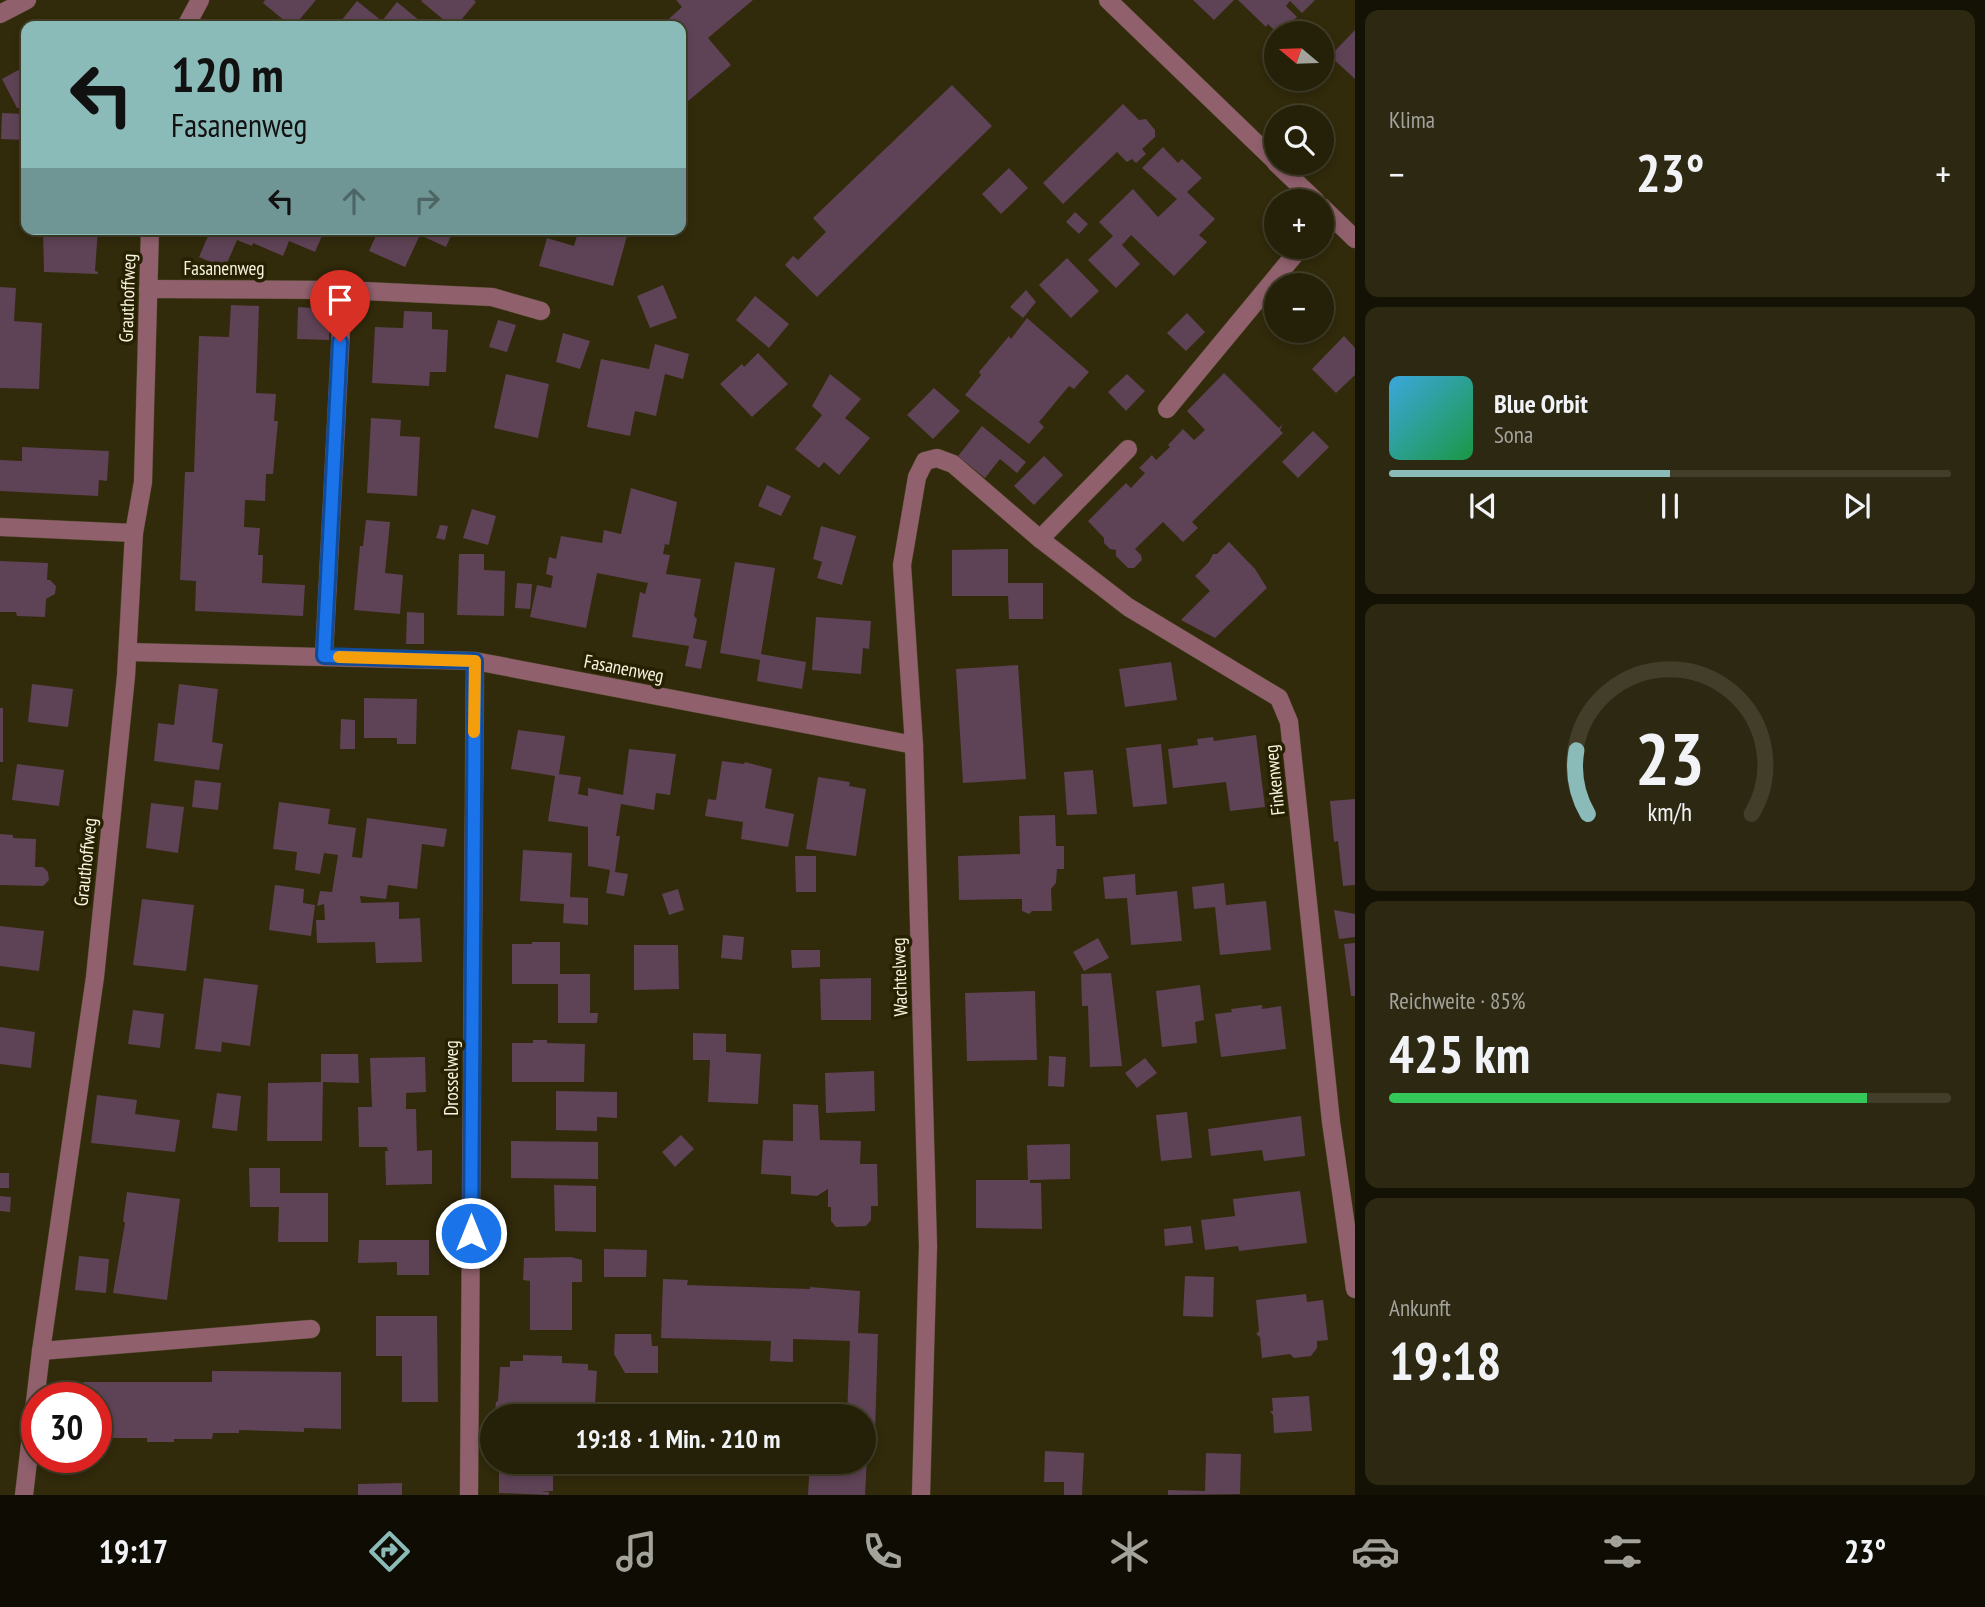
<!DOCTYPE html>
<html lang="de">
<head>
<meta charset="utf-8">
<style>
  body { margin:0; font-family:"PT Sans Narrow",sans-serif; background:#2d2812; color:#f1f3f6; height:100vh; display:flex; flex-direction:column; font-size:26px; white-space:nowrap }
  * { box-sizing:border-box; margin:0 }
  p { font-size:23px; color:#a3a39c }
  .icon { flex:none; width:38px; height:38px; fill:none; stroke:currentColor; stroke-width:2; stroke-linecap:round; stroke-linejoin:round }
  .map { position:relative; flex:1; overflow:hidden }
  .sheet { display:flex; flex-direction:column; gap:10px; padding:10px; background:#141204; width:630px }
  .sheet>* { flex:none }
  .guide { position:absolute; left:21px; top:21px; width:665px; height:214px; border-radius:14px; box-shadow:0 4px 10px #0003,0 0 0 2px #423e29; background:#8bbbb9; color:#111; overflow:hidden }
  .needle { width:46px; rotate:289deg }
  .controls { position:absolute; left:1264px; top:21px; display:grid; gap:14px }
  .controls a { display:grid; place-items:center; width:70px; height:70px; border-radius:50%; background:#252008; box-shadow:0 4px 10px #0003,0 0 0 2px #423e29; font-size:35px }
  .speed { position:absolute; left:21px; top:1382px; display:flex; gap:14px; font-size:35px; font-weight:700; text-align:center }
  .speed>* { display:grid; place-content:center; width:91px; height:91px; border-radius:50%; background:#252008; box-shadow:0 4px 10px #0003,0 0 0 2px #423e29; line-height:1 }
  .speed .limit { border:10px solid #d22; background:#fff; color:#111 }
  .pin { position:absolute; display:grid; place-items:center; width:60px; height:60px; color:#fff; margin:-72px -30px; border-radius:50% 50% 50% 0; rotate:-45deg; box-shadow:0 0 7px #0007 }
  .pin .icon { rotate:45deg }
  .me { position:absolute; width:77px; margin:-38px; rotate:0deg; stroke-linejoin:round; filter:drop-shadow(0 0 5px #0008) }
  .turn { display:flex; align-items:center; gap:24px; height:147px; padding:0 35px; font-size:32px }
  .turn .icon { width:91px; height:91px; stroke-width:2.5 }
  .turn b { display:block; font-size:49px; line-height:60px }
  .lanes { display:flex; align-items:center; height:66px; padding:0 35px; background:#0003; justify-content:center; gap:35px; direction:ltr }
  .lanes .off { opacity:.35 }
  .big { font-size:52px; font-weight:700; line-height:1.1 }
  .sheet .tile { flex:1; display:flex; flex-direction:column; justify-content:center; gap:10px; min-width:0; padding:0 24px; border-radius:14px; background:#2d2812 }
  .sheet .dial { align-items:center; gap:0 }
  .dial svg { height:182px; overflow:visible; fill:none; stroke:#423e29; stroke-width:7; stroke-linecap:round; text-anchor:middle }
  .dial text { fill:#f1f3f6; stroke:none }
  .song { display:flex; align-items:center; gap:21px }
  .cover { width:84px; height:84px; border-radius:10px; background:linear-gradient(135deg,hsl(200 70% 55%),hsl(140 70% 35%)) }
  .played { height:7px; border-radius:4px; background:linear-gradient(90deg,#8bbbb9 50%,#423e29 50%) }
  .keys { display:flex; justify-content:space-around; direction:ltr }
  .heat { display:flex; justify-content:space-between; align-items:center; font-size:38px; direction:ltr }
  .charge { height:10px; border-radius:5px; background:linear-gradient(90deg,#34c759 85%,#423e29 0) }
  .trip { position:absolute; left:480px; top:1404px; width:396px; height:70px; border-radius:35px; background:#252008; box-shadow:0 4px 10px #0003,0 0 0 2px #423e29; font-weight:700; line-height:70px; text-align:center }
  .tabs { display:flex; height:112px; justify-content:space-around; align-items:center; background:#0f0d03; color:#a3a39c }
  .tabs .icon { width:49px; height:49px }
  .tabs .current { color:#8bbbb9 }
  .tabs b { font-size:32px; color:#f1f3f6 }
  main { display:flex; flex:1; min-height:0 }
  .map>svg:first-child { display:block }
</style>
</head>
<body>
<main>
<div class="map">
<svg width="1355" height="1495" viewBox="0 0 1355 1495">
  <rect width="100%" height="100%" fill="#312a0b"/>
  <g fill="#5e4255">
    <path d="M265,0H316L294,26H291L263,3Z"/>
    <path d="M422,0H474L476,2L456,26H451L421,1Z"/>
    <path d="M676,0H753L708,38L731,65L681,107V26H661L682,7Z"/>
    <path d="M1193,0H1234L1214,20Z"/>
    <path d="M1238,0H1315L1302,13L1290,1L1286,6L1297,17L1281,33H1277L1268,24L1266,27Z"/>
    <path d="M357,1L382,21L397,2L426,26H337Z"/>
    <path d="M1355,30V79L1330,56Z"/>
    <path d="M26,42V108H17L2,79L22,68L20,64L21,58L26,56L20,45Z"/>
    <path d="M952,85L992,126L817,297L785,265L793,256L798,260L826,232L813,218Z"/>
    <path d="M1123,104L1139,120L1146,119L1155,130V137L1142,149L1146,154L1136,163L1132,159L1127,162L1117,152L1063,204L1043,183Z"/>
    <path d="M2,113L26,114V140L1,139Z"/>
    <path d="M1163,147L1178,163L1182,159L1202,178L1187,192L1215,219L1199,235L1207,242L1174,276L1131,235L1122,245L1140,264L1116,288L1088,260L1113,236L1099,222L1133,189L1158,217L1177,199L1142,168Z"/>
    <path d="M1009,168L1028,188L1001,214L982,194Z"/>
    <path d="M1075,212L1088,224L1079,234L1066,222Z"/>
    <path d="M43,229H98L95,271L98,272V274L44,272Z"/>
    <path d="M211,229H325L315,252L289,241L283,256L253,243L252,246L237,240L225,268L199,257Z"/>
    <path d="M379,229H454L446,247L420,235L405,267L369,251Z"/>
    <path d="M579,229H629L613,286L539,266L547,238L574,246Z"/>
    <path d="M1067,258L1099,291L1071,318L1039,285Z"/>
    <path d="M663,285L677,318L650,328L637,296Z"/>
    <path d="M0,287L16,288L14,321L42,323L39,389L0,388Z"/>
    <path d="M1026,290L1036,302L1023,318L1010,307Z"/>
    <path d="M755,296L789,324L769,348L736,320Z"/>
    <path d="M231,305L259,306L256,393L276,394L274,421H278L273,474H266L265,501L245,500L244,527L260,528L258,555H263L262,583L305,585L303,616L195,611L196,581L180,580L185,472H194L199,336L229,337Z"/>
    <path d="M298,307L330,309L329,340L297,339Z"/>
    <path d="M404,311L432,312V329L448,330L446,372H430L429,386L372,383L375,327L403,328Z"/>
    <path d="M1187,313L1205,332L1186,351L1167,333Z"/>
    <path d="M1027,318L1089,372L1074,389L1069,386L1039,422L1044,427L1029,444L965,395L981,375L979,372L1009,336L1011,339Z"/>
    <path d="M498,320L516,325L507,352L489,347Z"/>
    <path d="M563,333L590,341L580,369L556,362Z"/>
    <path d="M1344,336L1355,348V375L1336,393L1312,369Z"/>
    <path d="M655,344L689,354L683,379L665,374L656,416L635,411L630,436L587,427L601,359L649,369Z"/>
    <path d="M758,353L788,384L752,417L720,384L742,364L744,367Z"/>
    <path d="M1224,373L1279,428L1283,424L1280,430L1283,433L1192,522L1198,528L1183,542L1163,522L1135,549L1141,555L1142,560L1134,568H1128L1116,556V550L1110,549L1104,543V538L1088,521L1126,483L1131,488L1145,473L1139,468L1152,455L1156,460L1170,447L1168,445L1183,429L1194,440L1205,430L1187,411Z"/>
    <path d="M506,374L549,384L538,438L494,428Z"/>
    <path d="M830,374L861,399L845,418L870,438L839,475L824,462L819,468L795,449L822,415L812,406Z"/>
    <path d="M1127,374L1145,391L1126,411L1108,392Z"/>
    <path d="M934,388L960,411L933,439L907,415Z"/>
    <path d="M371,418L401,420L400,436L420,437L417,496L367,493Z"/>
    <path d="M982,426L1026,462L1017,473L1000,459L985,478L958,456Z"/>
    <path d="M1313,431L1329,447L1298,478L1282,462Z"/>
    <path d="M22,447L109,451L107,481L99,480L98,496L0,491V460L22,461Z"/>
    <path d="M1044,456L1063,475L1034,505L1014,486Z"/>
    <path d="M767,485L791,496L781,516L758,506Z"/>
    <path d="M631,488L677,502L669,545L665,544L663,554L670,555L666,574L701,579L694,616L697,619L693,638L707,641L701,669L685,666L689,646L632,637L640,592L645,594L648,583L597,573L586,628L530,617L537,585L551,588L553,576L546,574L549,557L556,559L561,536L602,543L604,530L621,534Z"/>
    <path d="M472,509L496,516L488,545L463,538Z"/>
    <path d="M366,520L390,522L385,573L403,575L400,614L354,610L360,546H363Z"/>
    <path d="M440,525L448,526L445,540L436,538Z"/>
    <path d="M821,526L856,536L842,585L817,578L822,562L813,559Z"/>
    <path d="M1229,542L1255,569L1267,588L1215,638L1181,620L1210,591L1195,576L1209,562L1213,554H1217Z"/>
    <path d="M1008,549V583H1043V619H1009L1008,596H952V550Z"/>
    <path d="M459,554H484V570L505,571L504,616L457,615Z"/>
    <path d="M0,561L48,563L47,580H50L56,586L55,594L46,599L45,617L17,616L16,612H0Z"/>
    <path d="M735,562L775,568L761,654L806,662L802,689L757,681L760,660L720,653Z"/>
    <path d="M517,583L532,584L530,609L515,608Z"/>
    <path d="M407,612L424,613V644H406Z"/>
    <path d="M816,617L871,621L869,649L863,648L861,674L812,670Z"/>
    <path d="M1171,662L1177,700L1125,707L1119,669Z"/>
    <path d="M1018,665L1026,779L963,783L956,669Z"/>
    <path d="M32,684L73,689L68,727L28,722Z"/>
    <path d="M179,684L218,689L212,742L223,744L219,770L154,761L158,723L174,725Z"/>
    <path d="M364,698L417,699L416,744H397V738H364Z"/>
    <rect x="0" y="708" width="3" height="54"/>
    <path d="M341,719L355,720V749H340Z"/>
    <path d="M518,730L565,736L559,774L581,777L578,794L588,796V788L623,795L629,749L676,754L670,795L656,793L654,810L621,804L616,836H620L615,872L628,874L624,896L606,893L610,870L588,866V827L548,821L555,776L511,769Z"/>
    <path d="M1256,735L1265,807L1230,811L1226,782L1173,788L1168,749L1198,745L1197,739L1213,737L1214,741Z"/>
    <path d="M1161,744L1167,804L1133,807L1126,748Z"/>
    <path d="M722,761L744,764L745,762L772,769L765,808L794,814L788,847L741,839L743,822L705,816L708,799L716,800Z"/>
    <path d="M17,764L64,770L59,806L12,800Z"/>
    <path d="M1093,770L1097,814L1067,815L1064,772Z"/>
    <path d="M818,777L850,782L849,786L866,789L856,856L806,849Z"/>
    <path d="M195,780L221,783L218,810L192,807Z"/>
    <path d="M1355,799V885L1343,886L1338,841L1334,842L1330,801Z"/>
    <path d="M279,802L330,809L328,824L356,828L352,857L362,858L367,818L447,829L444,847L422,844L417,889L388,885L386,899L360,896L361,903L399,902V919L420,918L422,962L376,963L375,942L317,943L316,920H325L324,904L317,906L320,891L332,892L338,855L324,853L320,874L295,870L297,852L273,849Z"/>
    <path d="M151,803L184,807L178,853L146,848Z"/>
    <path d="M1055,815L1056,846H1064V869H1057L1056,883L1051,889L1052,911H1032L1029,914L1022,911V899L959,900L958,856L1020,854L1019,816Z"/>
    <path d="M0,834L13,835V838L36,839L35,867H43L48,872L49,880L43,886L0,885Z"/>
    <path d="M523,850L572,853L570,897L588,898V925L563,923L564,904L520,901Z"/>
    <path d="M795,856H816V892H796Z"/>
    <path d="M1135,874L1136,895L1177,891L1182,941L1131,945L1127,898L1105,899L1103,877Z"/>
    <path d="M1224,883L1226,905L1266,901L1271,950L1220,955L1215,907L1194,909L1192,887Z"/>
    <path d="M275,885L304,889L303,903L315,905L311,936L269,930Z"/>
    <path d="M678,889L684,910L669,915L662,894Z"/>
    <path d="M142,899L194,905L186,971L133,965Z"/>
    <path d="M1334,910L1355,914V937L1339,939Z"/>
    <path d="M0,926L44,931L39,971L0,966Z"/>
    <path d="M723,935L744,937L742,960L721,958Z"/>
    <path d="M1098,938L1109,958L1084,971L1073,952Z"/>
    <path d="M532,942H560V974H590V1013H598L597,1023H558V984H512V944H532Z"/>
    <path d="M1355,943V996H1351L1344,944Z"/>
    <path d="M634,945H678L679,989L634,990Z"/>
    <path d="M791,950H820V967L792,968Z"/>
    <path d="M1111,973L1122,1066L1090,1067L1088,1006H1082L1081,974Z"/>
    <path d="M204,978L258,985L250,1046L222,1042L221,1052L195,1049Z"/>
    <path d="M871,978V1020H821L820,979Z"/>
    <path d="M1200,985L1204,1020L1195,1022L1197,1043L1162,1047L1156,991Z"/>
    <path d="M1035,991L1037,1060L967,1061L965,993Z"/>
    <path d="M1262,1005V1009L1281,1006L1286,1049L1221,1057L1215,1014L1232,1012L1231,1009Z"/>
    <path d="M133,1010L164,1014L160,1048L128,1044Z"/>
    <path d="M0,1027L35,1032L31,1068L0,1064Z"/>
    <path d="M693,1033L726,1034V1052L761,1054L758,1104L708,1102L710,1060H693Z"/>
    <path d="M533,1040H547V1043L585,1044L584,1082H512V1043H533Z"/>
    <path d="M321,1054H358L359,1083L323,1082L322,1141H267L268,1083L321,1082Z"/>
    <path d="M1049,1056L1066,1057L1064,1087L1048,1086Z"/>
    <path d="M425,1057L426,1092L406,1093V1109H416L417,1151L432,1150V1184L386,1185L385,1151H388L387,1147H359L358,1107H372L370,1058Z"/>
    <path d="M1145,1058L1157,1073L1137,1088L1125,1073Z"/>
    <path d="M874,1071L875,1111L826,1113L825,1073Z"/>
    <path d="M556,1091L617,1092V1118L597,1117V1131L556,1130Z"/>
    <path d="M217,1093L241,1096L237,1131L212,1128Z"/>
    <path d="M97,1095L137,1100L135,1114L180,1120L175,1152L91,1143Z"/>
    <path d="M793,1104L818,1105L820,1140L861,1141L860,1164H877L878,1206H871V1220L866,1226L836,1227L831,1221V1207H828V1189L817,1196L791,1194V1176L761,1174L763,1140L793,1141Z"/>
    <path d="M1187,1112L1192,1158L1161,1161L1156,1115Z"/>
    <path d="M1301,1116L1305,1156L1264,1161L1262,1150L1211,1156L1208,1129Z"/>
    <path d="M681,1135L694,1149L675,1167L662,1152Z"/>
    <path d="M511,1141L598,1142V1179L511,1178Z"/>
    <path d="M1070,1144V1179L1030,1180V1183H1041L1042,1229L976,1228V1180H1028L1027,1145Z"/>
    <path d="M249,1168H280V1193H328V1242H278L279,1207H250Z"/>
    <rect x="0" y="1173" width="9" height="15"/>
    <path d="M554,1185L596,1186V1232L555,1231Z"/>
    <path d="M1300,1191L1307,1243L1239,1251L1238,1246L1205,1250L1201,1220L1235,1216L1233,1199Z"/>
    <path d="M127,1192L180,1199L167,1300L113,1293L125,1223L123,1221Z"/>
    <path d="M0,1196L11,1197L10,1212L0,1211Z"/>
    <path d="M1191,1226L1193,1243L1165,1246L1164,1229Z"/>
    <path d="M359,1240H429V1275H397V1262L358,1263Z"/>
    <path d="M604,1249L647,1250L646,1277H604Z"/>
    <path d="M79,1256L109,1259L106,1293L75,1290Z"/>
    <path d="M571,1257L582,1260V1282H572V1330H530V1281L523,1280L524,1258Z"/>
    <path d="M1185,1276L1214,1277L1213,1317L1183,1316Z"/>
    <path d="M663,1279L688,1280L687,1285L810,1289V1287L860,1291L858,1333L878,1334L875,1433L863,1432V1416H847L850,1341L793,1339V1362L770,1361L771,1341L661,1338Z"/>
    <path d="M1306,1294L1307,1302L1323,1300L1328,1340L1317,1341V1348L1311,1356L1294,1358L1290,1354L1262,1358L1260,1337L1256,1334L1259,1331L1256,1300Z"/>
    <path d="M376,1316H437L438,1402H402V1356H376Z"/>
    <path d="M615,1334H651L652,1346H658V1373H625L614,1354Z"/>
    <path d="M523,1355L562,1356V1363L588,1364V1370L597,1371L595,1405H600L599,1414L557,1412V1416H536V1412L495,1411L496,1402L498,1401L500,1367H510V1361H523Z"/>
    <path d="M212,1371L341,1372V1429L304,1428V1432L239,1430V1433H213L212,1439H174V1442H147V1438H110V1442H96V1398H83V1382H212Z"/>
    <path d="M1309,1396L1312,1431L1274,1433L1273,1415L1270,1411H1273L1272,1398Z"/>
    <path d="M1045,1451L1084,1453L1082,1495H1064V1482H1044Z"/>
    <path d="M1206,1453L1241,1454L1240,1494L1168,1495V1490L1205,1491Z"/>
    <path d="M863,1458H867L865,1495H808L810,1461H863Z"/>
    <path d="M499,1461H553V1491H541L549,1492V1495L499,1493Z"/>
    <path d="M402,1483V1495H358V1484Z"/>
  </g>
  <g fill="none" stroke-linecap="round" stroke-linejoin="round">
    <defs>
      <g id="minor">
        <path d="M1108,0L1276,162"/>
        <path d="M0,14L27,0"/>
        <path d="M186,26L200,0"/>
        <path d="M1276,163L1316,201"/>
        <path d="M1321,206L1355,239"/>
        <path d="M148,289L343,290L492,297L541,311"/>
        <path d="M1167,409L1301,247"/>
        <path d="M0,527L134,533"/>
        <path d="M1040,539L1128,449"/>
        <path d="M128,652L475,661L914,745"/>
        <path d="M324,656L343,290"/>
        <path d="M41,1351L311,1329"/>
        <path d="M24,1495L41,1351L95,977L126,676L134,533L143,482L150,229"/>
        <path d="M469,1495L475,661"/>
        <path d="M921,1495L928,1246L914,745L902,565L917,477L925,461L937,458L953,464L1040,539L1128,607L1279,698L1289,722L1331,1122L1355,1289"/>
      </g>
    </defs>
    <use href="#minor" stroke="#4d4629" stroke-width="19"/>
    <use href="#minor" stroke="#90606d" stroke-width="18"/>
  </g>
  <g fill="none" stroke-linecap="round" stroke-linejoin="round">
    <defs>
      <path id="route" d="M340,342L324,656L475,661L471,1233"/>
    </defs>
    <use href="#route" stroke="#114b97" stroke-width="18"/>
    <use href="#route" stroke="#1a73e8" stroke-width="12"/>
    <path stroke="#f59e0b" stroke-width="12" d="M339,657L475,661L474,732"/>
  </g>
  <g text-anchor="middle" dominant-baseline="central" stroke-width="7" stroke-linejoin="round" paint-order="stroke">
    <g font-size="19" fill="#f7f4e1" stroke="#272102">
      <text x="224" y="268">Fasanenweg</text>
      <text transform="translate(127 298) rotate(-88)">Grauthoffweg</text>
      <text transform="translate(624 668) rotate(11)">Fasanenweg</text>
      <text transform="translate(1274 780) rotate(-96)">Finkenweg</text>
      <text transform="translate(85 862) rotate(-84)">Grauthoffweg</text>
      <text transform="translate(899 977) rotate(-92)">Wachtelweg</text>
      <text transform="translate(451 1078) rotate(-90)">Drosselweg</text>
    </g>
  </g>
</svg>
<div class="controls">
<a><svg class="needle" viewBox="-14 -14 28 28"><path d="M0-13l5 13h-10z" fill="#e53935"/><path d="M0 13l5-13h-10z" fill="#a3a39c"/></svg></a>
<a><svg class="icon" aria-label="search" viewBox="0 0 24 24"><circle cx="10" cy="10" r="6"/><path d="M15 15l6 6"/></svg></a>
<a>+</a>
<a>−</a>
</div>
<div class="speed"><div class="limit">30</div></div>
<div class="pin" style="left:340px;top:342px;background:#d93025"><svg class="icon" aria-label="arrive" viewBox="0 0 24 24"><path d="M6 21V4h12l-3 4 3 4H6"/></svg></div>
<svg class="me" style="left:471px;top:1233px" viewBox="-20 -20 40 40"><circle r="17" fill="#1a73e8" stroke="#fff" stroke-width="3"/><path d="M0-11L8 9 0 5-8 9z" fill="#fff"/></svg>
<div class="trip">19:18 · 1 Min. · 210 m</div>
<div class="guide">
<div class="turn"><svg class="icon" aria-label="left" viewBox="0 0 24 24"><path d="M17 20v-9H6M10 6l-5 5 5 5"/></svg><div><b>120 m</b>Fasanenweg</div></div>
<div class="lanes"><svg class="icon" aria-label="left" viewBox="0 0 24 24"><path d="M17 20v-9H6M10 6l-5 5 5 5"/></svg><svg class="icon off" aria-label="ahead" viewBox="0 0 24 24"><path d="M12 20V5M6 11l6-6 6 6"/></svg><svg class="icon off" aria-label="right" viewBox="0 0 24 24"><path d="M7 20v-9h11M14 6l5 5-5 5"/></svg></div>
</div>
</div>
<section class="sheet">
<div class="tile"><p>Klima</p>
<div class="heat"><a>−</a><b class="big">23°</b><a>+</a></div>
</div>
<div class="tile">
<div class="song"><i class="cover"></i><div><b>Blue Orbit</b><p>Sona</p></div></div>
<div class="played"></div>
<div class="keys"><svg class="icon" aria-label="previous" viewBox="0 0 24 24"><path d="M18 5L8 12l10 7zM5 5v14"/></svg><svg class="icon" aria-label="pause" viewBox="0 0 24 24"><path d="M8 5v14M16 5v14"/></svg><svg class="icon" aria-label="next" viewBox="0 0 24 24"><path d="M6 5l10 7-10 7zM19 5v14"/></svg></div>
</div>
<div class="tile dial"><svg viewBox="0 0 100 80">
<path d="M14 69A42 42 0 1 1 86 69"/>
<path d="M14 69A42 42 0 0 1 9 41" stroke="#8bbbb9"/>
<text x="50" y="56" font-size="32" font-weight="700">23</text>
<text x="50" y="72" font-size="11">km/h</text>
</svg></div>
<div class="tile"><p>Reichweite · 85%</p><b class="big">425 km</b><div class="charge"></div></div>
<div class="tile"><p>Ankunft</p><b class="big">19:18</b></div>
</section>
</main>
<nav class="tabs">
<b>19:17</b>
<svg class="icon current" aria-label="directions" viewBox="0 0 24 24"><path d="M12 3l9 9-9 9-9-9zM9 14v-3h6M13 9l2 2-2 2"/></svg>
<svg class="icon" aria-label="music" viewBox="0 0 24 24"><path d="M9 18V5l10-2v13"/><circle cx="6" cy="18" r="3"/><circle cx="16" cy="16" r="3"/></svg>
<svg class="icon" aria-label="phone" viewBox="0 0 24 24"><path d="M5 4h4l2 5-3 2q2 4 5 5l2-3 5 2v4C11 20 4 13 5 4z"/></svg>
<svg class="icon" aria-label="climate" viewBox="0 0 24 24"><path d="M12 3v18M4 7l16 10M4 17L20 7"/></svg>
<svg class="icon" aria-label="car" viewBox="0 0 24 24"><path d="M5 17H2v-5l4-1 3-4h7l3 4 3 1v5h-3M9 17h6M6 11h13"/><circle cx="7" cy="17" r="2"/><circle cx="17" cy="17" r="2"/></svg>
<svg class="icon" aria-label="filters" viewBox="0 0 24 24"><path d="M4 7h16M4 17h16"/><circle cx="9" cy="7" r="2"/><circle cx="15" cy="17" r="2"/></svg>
<b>23°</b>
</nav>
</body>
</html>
